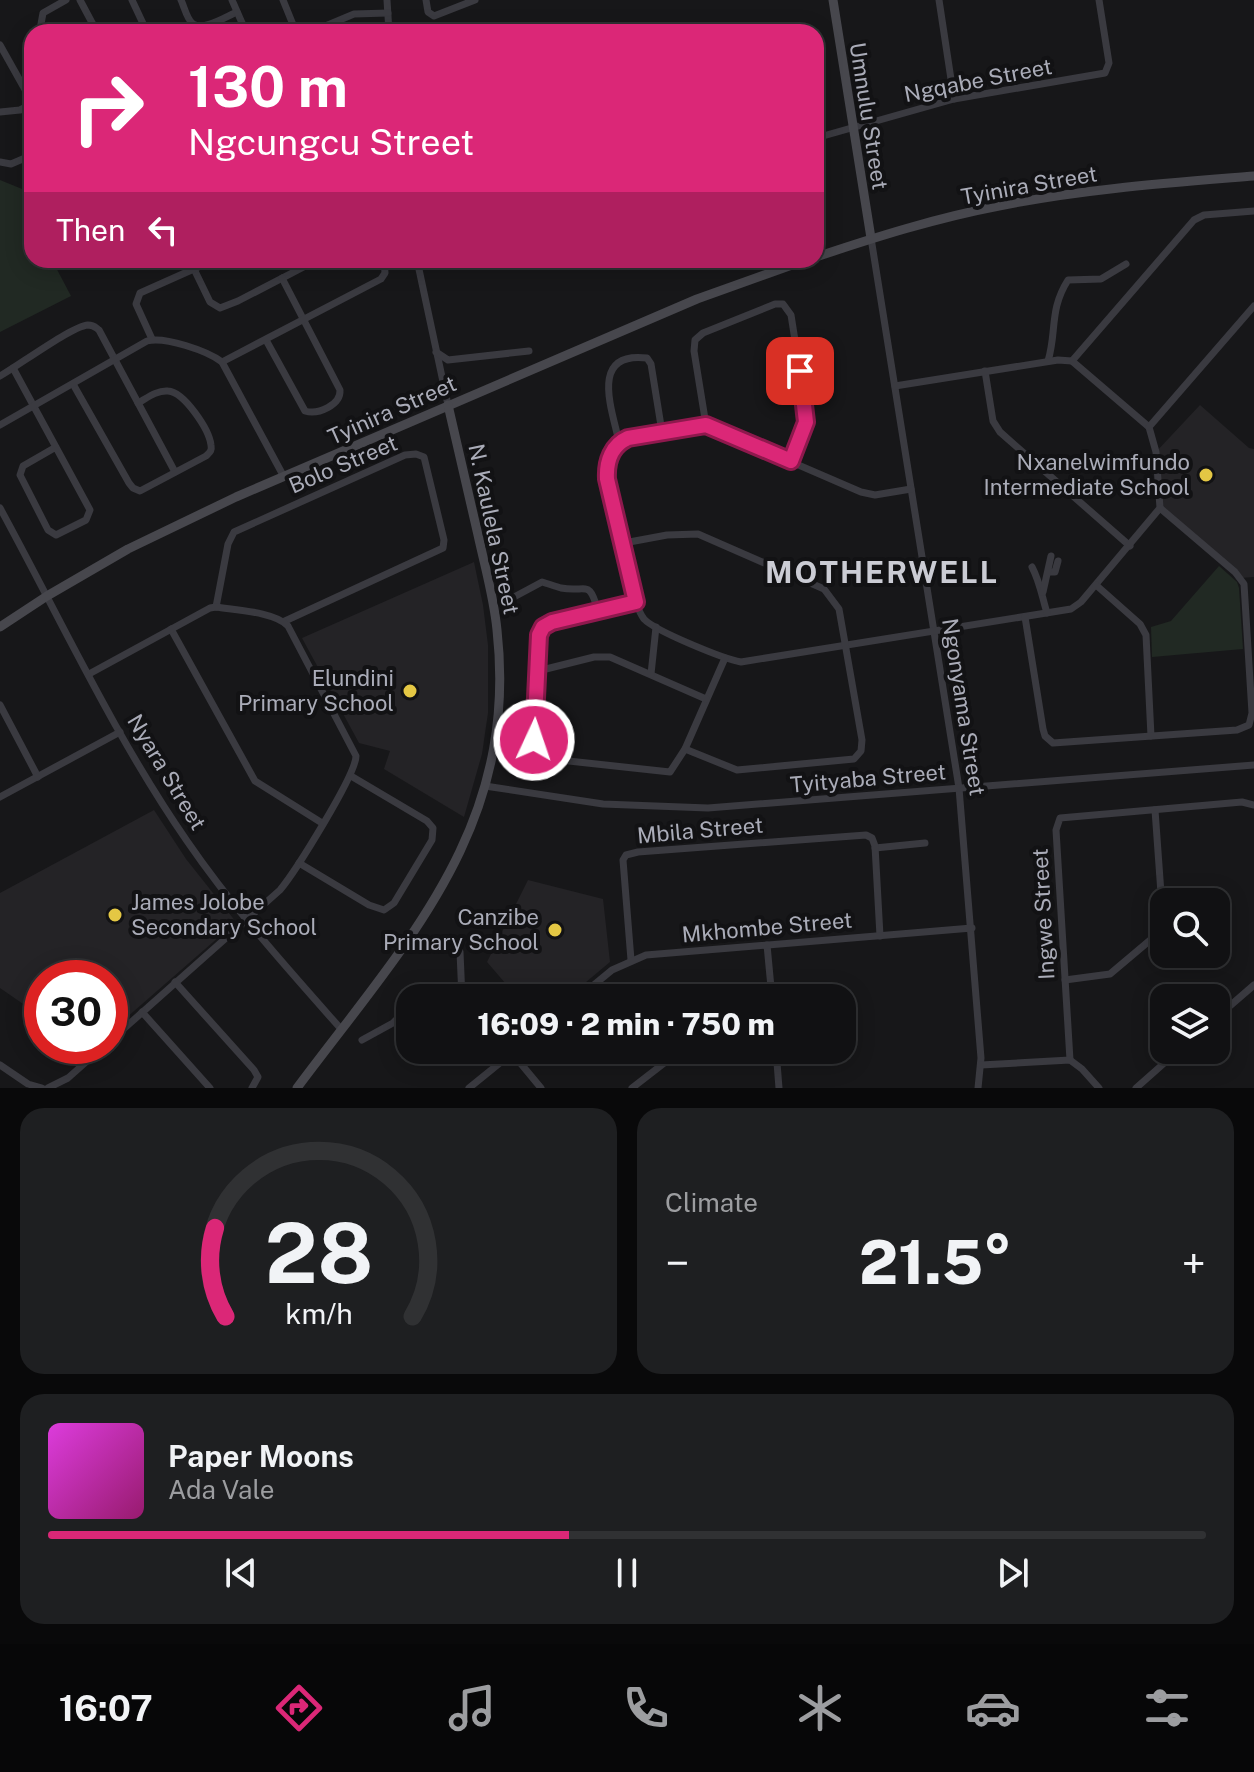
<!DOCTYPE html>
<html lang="en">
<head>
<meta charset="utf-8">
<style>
  body { margin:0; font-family:"Public Sans",sans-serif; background:#1e1f21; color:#f1f3f6; height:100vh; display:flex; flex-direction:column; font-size:30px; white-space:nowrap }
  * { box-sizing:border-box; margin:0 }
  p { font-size:26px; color:#9c9da0 }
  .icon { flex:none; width:44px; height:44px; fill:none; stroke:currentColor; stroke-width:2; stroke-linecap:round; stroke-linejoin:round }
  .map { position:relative; height:1088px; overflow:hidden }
  .details { display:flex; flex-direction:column; gap:20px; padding:20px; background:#09090a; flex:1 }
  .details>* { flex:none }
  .guide { position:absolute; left:24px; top:24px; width:800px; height:244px; border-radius:24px; box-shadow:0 4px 20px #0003,0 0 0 2px #303133; background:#db2777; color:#fff; overflow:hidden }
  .tools { position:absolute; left:1150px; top:888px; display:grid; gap:16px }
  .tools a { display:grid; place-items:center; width:80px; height:80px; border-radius:16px; background:#111113; box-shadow:0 4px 20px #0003,0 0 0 2px #303133; font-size:40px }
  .speed { position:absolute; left:24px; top:960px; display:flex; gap:16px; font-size:40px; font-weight:700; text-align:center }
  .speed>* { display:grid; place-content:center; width:104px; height:104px; border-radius:50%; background:#111113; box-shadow:0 4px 20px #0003,0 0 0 2px #303133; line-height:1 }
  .speed .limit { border:12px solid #d22; background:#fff; color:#111 }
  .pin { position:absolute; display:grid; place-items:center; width:68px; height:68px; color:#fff; margin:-34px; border-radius:16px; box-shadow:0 4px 12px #0006 }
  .me { position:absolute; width:88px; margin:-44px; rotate:3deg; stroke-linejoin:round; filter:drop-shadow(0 0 6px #0008) }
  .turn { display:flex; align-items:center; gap:28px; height:168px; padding:0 32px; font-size:36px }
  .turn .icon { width:104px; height:104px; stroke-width:2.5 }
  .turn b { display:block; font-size:56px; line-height:68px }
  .then { display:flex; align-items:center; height:76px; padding:0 32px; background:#0003; gap:16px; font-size:30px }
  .big { font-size:60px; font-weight:800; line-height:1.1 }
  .details .widget { flex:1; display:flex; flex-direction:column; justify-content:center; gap:12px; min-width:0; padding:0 28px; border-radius:24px; background:#1e1f21 }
  .details .dial { align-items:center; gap:0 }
  .dial svg { height:208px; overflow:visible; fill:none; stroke:#303133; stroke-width:7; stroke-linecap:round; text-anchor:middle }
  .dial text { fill:#f1f3f6; stroke:none }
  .song { display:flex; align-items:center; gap:24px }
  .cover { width:96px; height:96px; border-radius:12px; background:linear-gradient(135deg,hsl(300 70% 55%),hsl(320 70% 35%)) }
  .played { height:8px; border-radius:4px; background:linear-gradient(90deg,#db2777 45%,#303133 45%) }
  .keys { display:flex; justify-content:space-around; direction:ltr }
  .heat { display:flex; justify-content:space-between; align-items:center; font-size:44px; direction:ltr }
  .details .tiles { flex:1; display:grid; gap:20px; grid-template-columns:1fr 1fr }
  .widget:last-child { grid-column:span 2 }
  .trip { position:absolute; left:396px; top:984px; width:460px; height:80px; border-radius:24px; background:#111113; box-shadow:0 4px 20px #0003,0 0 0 2px #303133; font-weight:800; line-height:80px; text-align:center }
  .tabs { display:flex; height:128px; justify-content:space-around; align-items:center; background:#070708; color:#9c9da0 }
  .tabs .icon { width:56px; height:56px }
  .tabs .active { color:#db2777 }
  .tabs b { font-size:36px; color:#f1f3f6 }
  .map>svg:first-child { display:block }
</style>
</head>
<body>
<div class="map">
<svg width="1254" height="1088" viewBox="0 0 1254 1088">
  <rect width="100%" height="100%" fill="#171719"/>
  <g fill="#242326">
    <path d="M1200,405L1249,448L1254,449V577L1240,578L1160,508L1156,452Z"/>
    <path d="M474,562L483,605L488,645V713L482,754L464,817L384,769L390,751L359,743L302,638Z"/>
    <path d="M154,810L186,859L236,922L110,1032V978H42V1017L0,988V893Z"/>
    <path d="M528,880L603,899L610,962L567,998H550L537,983L518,998L487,962Z"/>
  </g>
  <g fill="#212923">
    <path d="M0,180L32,193V204L24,207L32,223V260H52L71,296L0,332Z"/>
    <path d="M1219,566L1237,582L1239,588L1243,649L1152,657L1151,627L1171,621Z"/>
  </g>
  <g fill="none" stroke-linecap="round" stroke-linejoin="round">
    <g stroke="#3a3a40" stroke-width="7">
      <path d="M80,0L97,32"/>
      <path d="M132,0L147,32"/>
      <path d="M181,0C184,6 187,20 193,24C204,31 227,16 237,12"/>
      <path d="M232,0L246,32"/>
      <path d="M283,0L296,32"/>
      <path d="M387,0L389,32"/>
      <path d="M426,0L428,12L434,16L475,0"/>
      <path d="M939,0L954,99"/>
      <path d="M45,32L41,24L43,13L66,0"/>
      <path d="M311,32L354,14L388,13"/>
      <path d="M0,45L32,102"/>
      <path d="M0,112L20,110L32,104"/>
      <path d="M816,138L954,99L1105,73L1109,63L1099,0"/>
      <path d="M0,162L11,164L32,155"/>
      <path d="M871,238L959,788L981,1058L978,1088"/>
      <path d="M417,260L448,405"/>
      <path d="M194,269L210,302L220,308L238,301L317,260"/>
      <path d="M152,339L136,304L140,293L214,260"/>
      <path d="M266,340L305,411C318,415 341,405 340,390L282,278"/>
      <path d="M436,352L448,360L529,351"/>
      <path d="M1048,361C1057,331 1049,310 1068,280L1101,279L1126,264"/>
      <path d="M1072,361L1194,220L1204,215L1254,211"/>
      <path d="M222,362L381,279L385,273L384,260"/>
      <path d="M13,368L90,510L86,520L56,535L48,530L20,475L23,466L56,447"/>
      <path d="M985,371L993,421L1000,432L1130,546"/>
      <path d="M0,376C18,366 72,326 88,325C94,325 95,327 99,330L175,472"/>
      <path d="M73,384L129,483L133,488L140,491L206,456C210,452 212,451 211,445C209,429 184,392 168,391C157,390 147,398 138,403"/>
      <path d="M895,386L1058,360L1072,361L1149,427L1156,452L1160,508L1081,602L1071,609L741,662C724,659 655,631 644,619C640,614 638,608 636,602L607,479L609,458L619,442L706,425L861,492L875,495L911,489"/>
      <path d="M0,425L147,341C164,336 208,351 222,362L284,477"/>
      <path d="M706,425L694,351L695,340L703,333L775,304H783L791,315L807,416L805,427L791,461"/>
      <path d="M1149,427L1254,306"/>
      <path d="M619,442C612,409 589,351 647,358L651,364L662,432"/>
      <path d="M0,508C61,620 115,737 187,841C233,908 287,968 341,1029"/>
      <path d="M624,543L667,535L698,534L824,589L839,609L862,740L861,751L854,759L737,770L685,749"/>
      <path d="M1032,567C1040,582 1042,597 1047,613"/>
      <path d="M1049,572H1055L1058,561"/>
      <path d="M1096,585L1140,624L1146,635L1151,736"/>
      <path d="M1043,592L1051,556"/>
      <path d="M503,598L514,597L542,582C548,584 555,586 561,588C587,593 589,578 598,611"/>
      <path d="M636,602L549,623L543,627L539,635L534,746L541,758L670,772L685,749L725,658"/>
      <path d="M216,607L228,544L234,532L405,455L416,454L424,457L444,540L443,548L285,621"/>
      <path d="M1025,617L1043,729L1045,736L1053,743L1237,730L1249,725L1252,713L1244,584L1235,572L1160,508"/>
      <path d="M171,629L255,781L322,823"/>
      <path d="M538,671L594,657H610L706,699"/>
      <path d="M89,674L210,608L216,607C235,610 276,612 288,626L356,756C356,775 295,872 280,890L110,1041"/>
      <path d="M651,674L656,627"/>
      <path d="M0,705L38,777"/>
      <path d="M485,786L603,804L708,808L1254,765"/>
      <path d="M0,797L120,732"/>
      <path d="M875,848L925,843"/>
      <path d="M299,863L369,905L384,910L394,903L432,840L433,828L427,821L351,776"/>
      <path d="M767,945L772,998"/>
      <path d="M460,952L462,998"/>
      <path d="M631,960L623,860L626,855L638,852L866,835L872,838L875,846L880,936"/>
      <path d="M1065,980L1110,974L1161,931L1163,921L1155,810"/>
      <path d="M175,982L254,1070L258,1077L252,1088"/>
      <path d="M578,998L612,970L646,955L972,928"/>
      <path d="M142,1012L210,1088"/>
      <path d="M1216,1018L1254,985"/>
      <path d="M362,1040L393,1023L398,1018L410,1021"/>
      <path d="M498,1050L512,1053L541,1088"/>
      <path d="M776,1050L779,1088"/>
      <path d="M1070,1060L1056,830L1060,818L1242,802L1254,805"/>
      <path d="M0,1065L28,1084L42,1088"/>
      <path d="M981,1065L1070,1060L1082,1069L1099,1088"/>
      <path d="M48,1088L68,1078L104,1046"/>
      <path d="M469,1088L516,1050"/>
      <path d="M632,1088L672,1057L742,1050"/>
      <path d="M1136,1088L1179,1050"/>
    </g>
    <g stroke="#47474d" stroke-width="9">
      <path d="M833,0L871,238"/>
      <path d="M816,257C876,237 936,218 999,206C1083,189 1169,183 1254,176"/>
      <path d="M0,627L47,596L128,549L236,497L697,299L806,260"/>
      <path d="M297,1088C406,942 519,828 497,630C494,598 485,567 478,535C468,492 458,448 448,405"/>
    </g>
  </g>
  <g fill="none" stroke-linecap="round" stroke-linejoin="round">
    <defs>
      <path id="route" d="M534,740L539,635L543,627L552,622L636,602L607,479C606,461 612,445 628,438L706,425L791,461L806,422L800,371"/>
    </defs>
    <use href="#route" stroke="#8e194d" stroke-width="20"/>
    <use href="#route" stroke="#db2777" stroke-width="14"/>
  </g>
  <g fill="#e4c744" stroke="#121214" stroke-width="3">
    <circle cx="1206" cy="475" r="8"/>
    <circle cx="410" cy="691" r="8"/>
    <circle cx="115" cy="915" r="8"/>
    <circle cx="555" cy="930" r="8"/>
  </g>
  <g text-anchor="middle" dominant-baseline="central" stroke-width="8" stroke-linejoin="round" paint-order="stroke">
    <g font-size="22" fill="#aaacb8" stroke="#121214">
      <text transform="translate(978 80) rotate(-11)">Ngqabe Street</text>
      <text transform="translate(869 116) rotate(81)">Umnulu Street</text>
      <text transform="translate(1029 185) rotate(-10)">Tyinira Street</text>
      <text transform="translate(392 410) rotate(-24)">Tyinira Street</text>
      <text transform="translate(343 464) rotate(-23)">Bolo Street</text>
      <text transform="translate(494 529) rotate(78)">N. Kaulela Street</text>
      <text transform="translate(964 707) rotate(81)">Ngonyama Street</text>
      <text transform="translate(167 772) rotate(59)">Nyara Street</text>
      <text transform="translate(868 778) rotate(-5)">Tyityaba Street</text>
      <text transform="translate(700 830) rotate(-5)">Mbila Street</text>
      <text transform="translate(1043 914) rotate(-93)">Ingwe Street</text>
      <text transform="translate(767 927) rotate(-5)">Mkhombe Street</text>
    </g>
    <g font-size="22" fill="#aaacb8" stroke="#121214" text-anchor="end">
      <text x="1190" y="462">Nxanelwimfundo<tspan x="1190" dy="25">Intermediate School</tspan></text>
      <text x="394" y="678">Elundini<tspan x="394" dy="25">Primary School</tspan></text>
      <text x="131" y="902" text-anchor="start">James Jolobe<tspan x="131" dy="25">Secondary School</tspan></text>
      <text x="539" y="917">Canzibe<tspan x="539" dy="25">Primary School</tspan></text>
    </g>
    <g font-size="30" font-weight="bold" letter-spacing="2" fill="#cbccd4" stroke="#121214">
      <text x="882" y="572">MOTHERWELL</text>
    </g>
  </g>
</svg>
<div class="tools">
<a><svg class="icon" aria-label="search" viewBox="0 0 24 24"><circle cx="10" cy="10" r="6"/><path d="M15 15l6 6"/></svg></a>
<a><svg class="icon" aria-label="layers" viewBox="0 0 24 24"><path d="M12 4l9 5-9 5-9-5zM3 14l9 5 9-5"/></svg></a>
</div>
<div class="speed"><div class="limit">30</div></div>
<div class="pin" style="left:800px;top:371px;background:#d93025"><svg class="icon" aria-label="arrive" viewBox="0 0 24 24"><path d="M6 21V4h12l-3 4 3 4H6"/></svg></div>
<svg class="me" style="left:534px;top:740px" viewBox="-20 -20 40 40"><circle r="17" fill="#db2777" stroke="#fff" stroke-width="3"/><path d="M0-11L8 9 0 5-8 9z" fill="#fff"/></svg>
<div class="trip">16:09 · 2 min · 750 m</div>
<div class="guide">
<div class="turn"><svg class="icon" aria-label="right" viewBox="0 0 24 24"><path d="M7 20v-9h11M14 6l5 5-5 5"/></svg><div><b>130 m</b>Ngcungcu Street</div></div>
<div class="then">Then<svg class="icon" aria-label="left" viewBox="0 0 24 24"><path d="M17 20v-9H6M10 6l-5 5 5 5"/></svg></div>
</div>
</div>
<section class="details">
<div class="tiles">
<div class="widget dial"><svg viewBox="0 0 100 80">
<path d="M14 69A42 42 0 1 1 86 69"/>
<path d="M14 69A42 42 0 0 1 10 35" stroke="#db2777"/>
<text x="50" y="56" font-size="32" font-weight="700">28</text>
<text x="50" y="72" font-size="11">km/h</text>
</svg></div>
<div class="widget"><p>Climate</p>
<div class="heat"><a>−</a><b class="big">21.5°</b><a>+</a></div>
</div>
<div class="widget">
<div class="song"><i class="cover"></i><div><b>Paper Moons</b><p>Ada Vale</p></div></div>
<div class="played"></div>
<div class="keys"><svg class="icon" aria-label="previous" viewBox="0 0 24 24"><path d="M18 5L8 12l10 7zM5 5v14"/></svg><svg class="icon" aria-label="pause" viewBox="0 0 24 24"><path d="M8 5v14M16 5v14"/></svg><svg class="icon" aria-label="next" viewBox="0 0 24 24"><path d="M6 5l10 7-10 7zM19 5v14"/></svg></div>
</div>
</div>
</section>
<nav class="tabs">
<b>16:07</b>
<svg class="icon active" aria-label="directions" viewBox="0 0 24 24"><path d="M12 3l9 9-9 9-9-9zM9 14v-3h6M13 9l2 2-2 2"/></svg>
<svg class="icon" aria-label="music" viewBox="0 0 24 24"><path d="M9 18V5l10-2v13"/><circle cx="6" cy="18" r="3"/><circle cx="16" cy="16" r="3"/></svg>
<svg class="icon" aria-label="phone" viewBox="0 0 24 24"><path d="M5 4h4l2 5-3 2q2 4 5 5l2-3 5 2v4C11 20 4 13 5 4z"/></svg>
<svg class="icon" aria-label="climate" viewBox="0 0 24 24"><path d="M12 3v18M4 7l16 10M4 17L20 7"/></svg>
<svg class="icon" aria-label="car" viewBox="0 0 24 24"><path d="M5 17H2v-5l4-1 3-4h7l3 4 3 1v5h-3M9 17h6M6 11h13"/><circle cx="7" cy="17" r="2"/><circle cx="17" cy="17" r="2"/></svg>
<svg class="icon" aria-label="filters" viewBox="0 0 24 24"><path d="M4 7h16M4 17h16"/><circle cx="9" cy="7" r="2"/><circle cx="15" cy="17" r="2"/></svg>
</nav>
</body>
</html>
